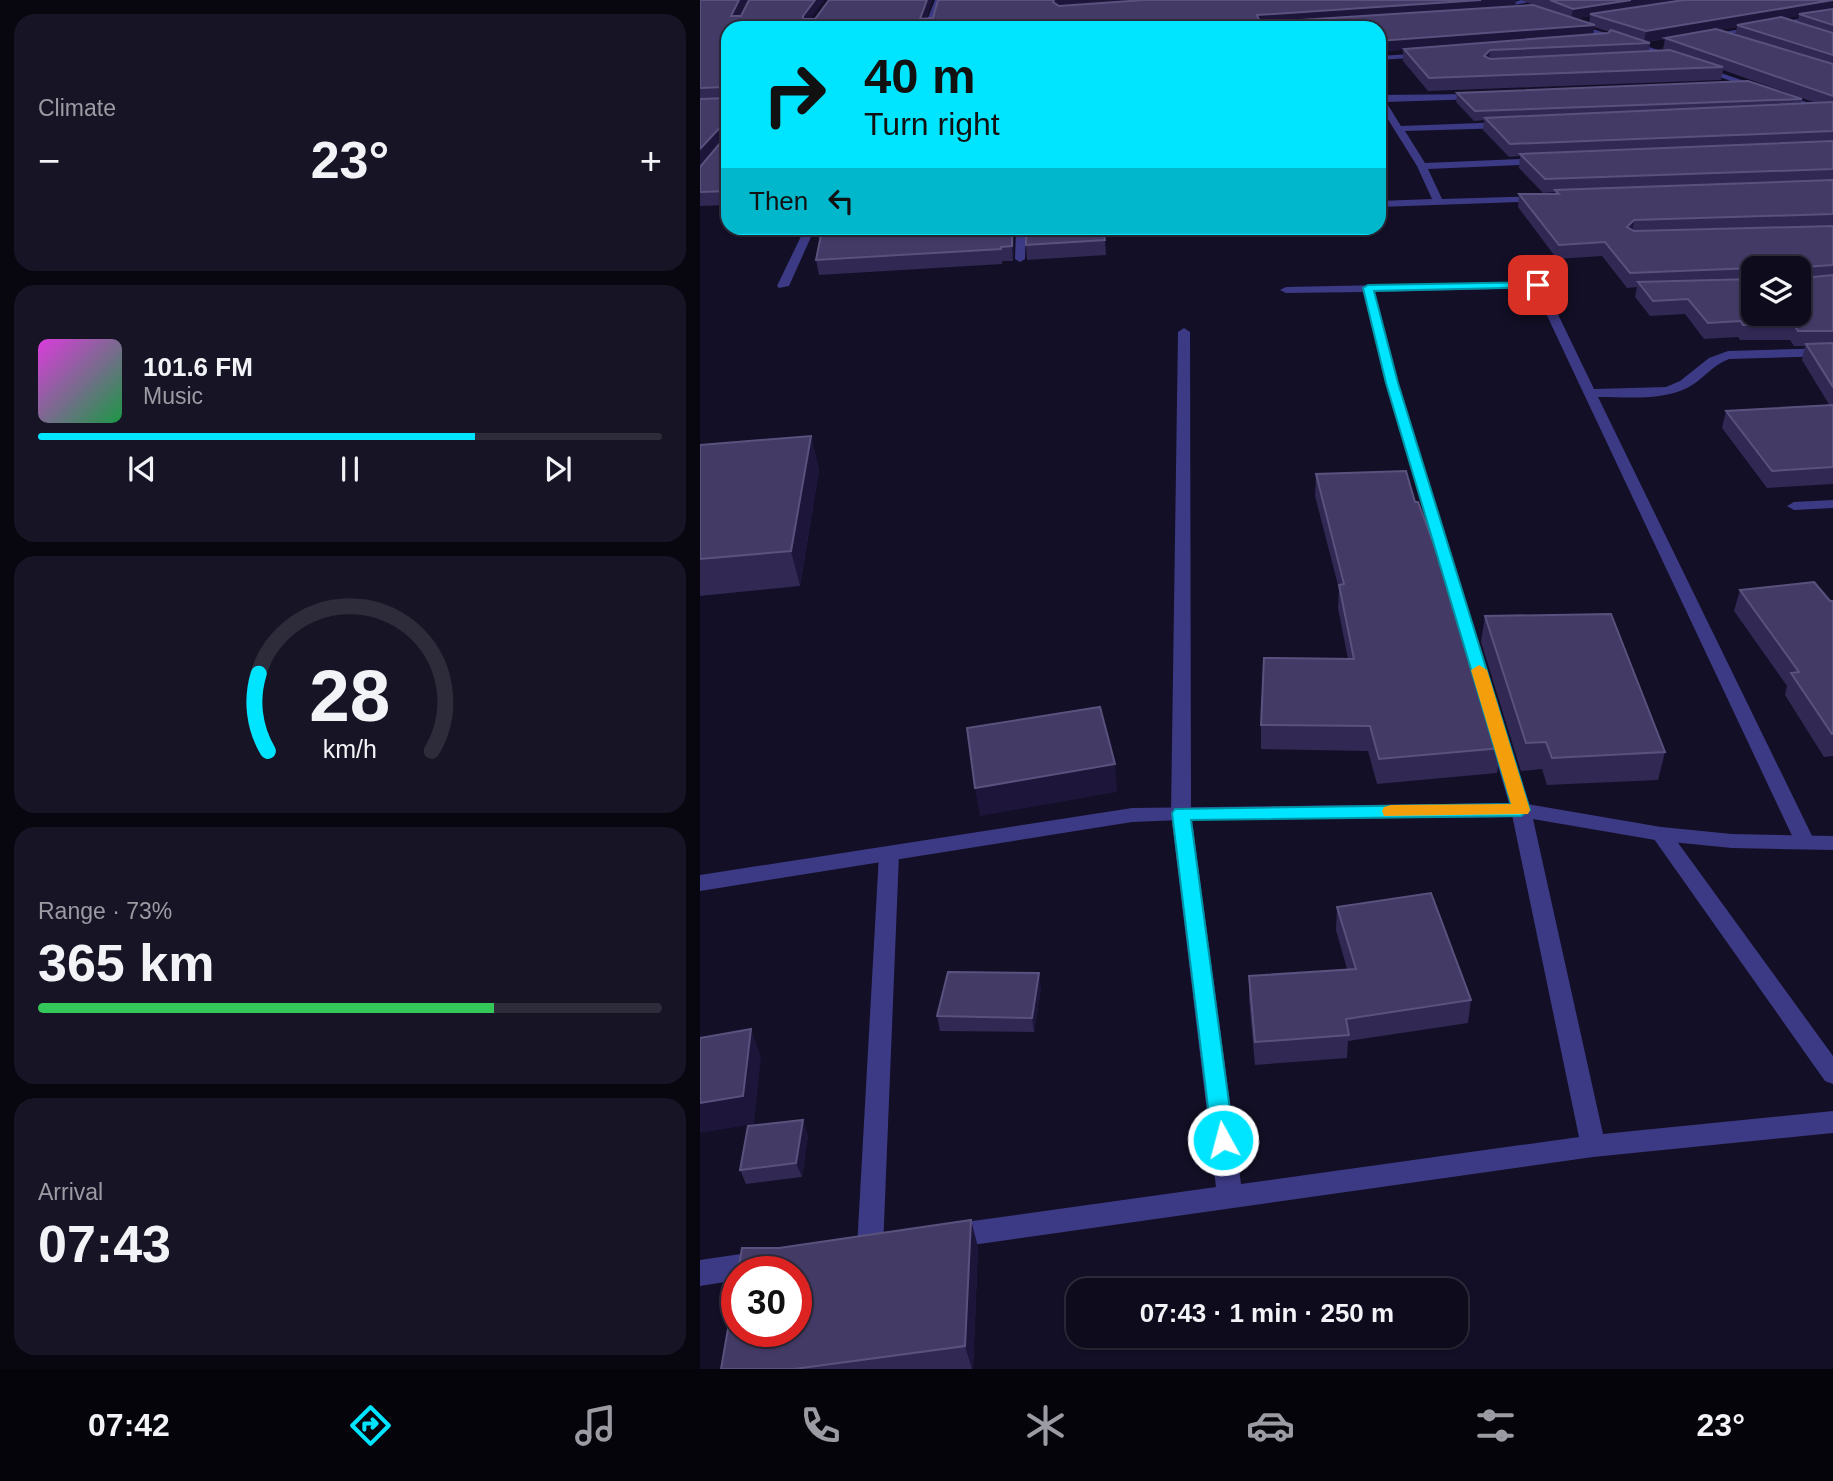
<!DOCTYPE html>
<html lang="en">
<head>
<meta charset="utf-8">
<style>
  body { margin:0; font-family:Arial,sans-serif; background:#171425; color:#f1f3f6; height:100vh; display:flex; flex-direction:column; font-size:26px; white-space:nowrap }
  * { box-sizing:border-box; margin:0 }
  p { font-size:23px; color:#9b9ba3 }
  .icon { flex:none; width:38px; height:38px; fill:none; stroke:currentColor; stroke-width:2; stroke-linecap:round; stroke-linejoin:round }
  .map { position:relative; flex:1; overflow:hidden }
  .side { display:flex; flex-direction:column; gap:14px; padding:14px; background:#08060f; width:700px }
  .side>* { flex:none }
  .guide { position:absolute; left:21px; top:21px; width:665px; height:214px; border-radius:21px; box-shadow:0 2px 5px #0004,0 0 0 2px #2e2b3b; background:#00e5ff; color:#111; overflow:hidden }
  .tools { position:absolute; left:1041px; top:256px; display:grid; gap:14px }
  .tools a { display:grid; place-items:center; width:70px; height:70px; border-radius:14px; background:#0e0b1c; box-shadow:0 2px 5px #0004,0 0 0 2px #2e2b3b; font-size:35px }
  .speed { position:absolute; left:21px; top:1256px; display:flex; gap:14px; font-size:35px; font-weight:700; text-align:center }
  .speed>* { display:grid; place-content:center; width:91px; height:91px; border-radius:50%; background:#0e0b1c; box-shadow:0 2px 5px #0004,0 0 0 2px #2e2b3b; line-height:1 }
  .speed .limit { border:10px solid #d22; background:#fff; color:#111 }
  .pin { position:absolute; display:grid; place-items:center; width:60px; height:60px; color:#fff; margin:-30px; border-radius:14px; box-shadow:0 4px 10px #0006 }
  .me { position:absolute; width:77px; margin:-38px; rotate:353deg; stroke-linejoin:round; filter:drop-shadow(0 0 5px #0008) }
  .turn { display:flex; align-items:center; gap:24px; height:147px; padding:0 28px; font-size:32px }
  .turn .icon { width:91px; height:91px; stroke-width:2.5 }
  .turn b { display:block; font-size:49px; line-height:60px }
  .then { display:flex; align-items:center; height:66px; padding:0 28px; background:#0003; gap:14px; font-size:26px }
  .big { font-size:52px; font-weight:800; line-height:1.1 }
  .side .card { flex:1; display:flex; flex-direction:column; justify-content:center; gap:10px; min-width:0; padding:0 24px; border-radius:21px; background:#171425 }
  .side .dial { align-items:center; gap:0 }
  .dial svg { height:182px; overflow:visible; fill:none; stroke:#2e2b3b; stroke-width:7; stroke-linecap:round; text-anchor:middle }
  .dial text { fill:#f1f3f6; stroke:none }
  .song { display:flex; align-items:center; gap:21px }
  .cover { width:84px; height:84px; border-radius:10px; background:linear-gradient(135deg,hsl(300 70% 55%),hsl(140 70% 35%)) }
  .played { height:7px; border-radius:4px; background:linear-gradient(90deg,#00e5ff 70%,#2e2b3b 70%) }
  .keys { display:flex; justify-content:space-around; direction:ltr }
  .heat { display:flex; justify-content:space-between; align-items:center; font-size:38px; direction:ltr }
  .charge { height:10px; border-radius:5px; background:linear-gradient(90deg,#34c759 73%,#2e2b3b 0) }
  .trip { position:absolute; left:366px; top:1278px; width:402px; height:70px; border-radius:21px; background:#0e0b1c; box-shadow:0 2px 5px #0004,0 0 0 2px #2e2b3b; font-weight:800; line-height:70px; text-align:center }
  .tabs { display:flex; height:112px; justify-content:space-around; align-items:center; background:#06040b; color:#9b9ba3 }
  .tabs .icon { width:49px; height:49px }
  .tabs .selected { color:#00e5ff }
  .tabs b { font-size:32px; color:#f1f3f6 }
  main { display:flex; flex:1; min-height:0 }
  .map>svg:first-child { display:block }
</style>
</head>
<body>
<main>
<section class="side">
<div class="card"><p>Climate</p>
<div class="heat"><a>−</a><b class="big">23°</b><a>+</a></div>
</div>
<div class="card">
<div class="song"><i class="cover"></i><div><b>101.6 FM</b><p>Music</p></div></div>
<div class="played"></div>
<div class="keys"><svg class="icon" aria-label="previous" viewBox="0 0 24 24"><path d="M18 5L8 12l10 7zM5 5v14"/></svg><svg class="icon" aria-label="pause" viewBox="0 0 24 24"><path d="M8 5v14M16 5v14"/></svg><svg class="icon" aria-label="next" viewBox="0 0 24 24"><path d="M6 5l10 7-10 7zM19 5v14"/></svg></div>
</div>
<div class="card dial"><svg viewBox="0 0 100 80">
<path d="M14 69A42 42 0 1 1 86 69"/>
<path d="M14 69A42 42 0 0 1 10 35" stroke="#00e5ff"/>
<text x="50" y="56" font-size="32" font-weight="700">28</text>
<text x="50" y="72" font-size="11">km/h</text>
</svg></div>
<div class="card"><p>Range · 73%</p><b class="big">365 km</b><div class="charge"></div></div>
<div class="card"><p>Arrival</p><b class="big">07:43</b></div>
</section>
<div class="map">
<svg width="1133" height="1369" viewBox="0 0 1133 1369">
  <rect width="100%" height="100%" fill="#130f26"/>
  <g fill="none" stroke-linecap="round" stroke-linejoin="round">
    <g fill="#3d3a85" fill-rule="evenodd">
      <path d="M235,0H241L232,28H224Z"/>
      <path d="M821,0H840L814,5L811,3Z"/>
      <path d="M1133,13V17L1005,38L1001,36Z"/>
      <path d="M871,22L977,56L978,58L971,60L868,26Z"/>
      <path d="M727,53L724,57L679,60V56Z"/>
      <path d="M997,65L1133,111V117L997,69Z"/>
      <path d="M781,94L778,99L686,102L701,126L807,122L811,125L807,128L705,131L725,163L841,158L846,161L841,164L728,169L742,199L840,196L845,199L844,201L679,207V201L732,199L717,166L679,105V95Z"/>
      <path d="M105,228H115L89,286L79,288L77,286Z"/>
      <path d="M316,228H326L325,259L320,262L315,259Z"/>
      <path d="M832,270L838,273L894,389L966,387L980,381L1009,358L1028,351L1133,348V356L1029,359C1012,365 1003,380 987,388C960,401 927,397 898,397L1115,842L1112,847H1098L1095,842L834,288L675,292L698,383L831,810L903,1134L1133,1111V1133L893,1157L251,1248L242,1245L238,1236L242,1227L251,1224L516,1187L471,813L478,332L484,328L490,332L491,813L541,1184L879,1137L811,810L686,383L663,292L586,293L580,290L586,287L831,282L826,273Z"/>
      <path d="M1133,500V508L1094,510L1087,506L1094,502Z"/>
      <path d="M961,827L968,829L1133,1056V1084L1125,1081L954,839L951,834L954,829Z"/>
      <path d="M189,847L196,849L199,854L183,1248L179,1257L170,1260L161,1257L157,1248L179,854L182,849Z"/>
      <path d="M61,1251L70,1255L74,1264L71,1272H37V1280L0,1286V1260Z"/>
    </g>
    <path fill="#3d3a85" fill-rule="evenodd" d="M821,803L961,827L1032,834L1133,836V850L1032,848L961,841L821,817L481,820L432,822L0,891V875L432,808Z"/>
  </g>
  <g fill="#312854" fill-rule="evenodd">
    <path d="M0,0H47L39,16L111,19H115L129,0H232L226,18H233L238,0H816L815,6L844,9L821,0H1133V484L1067,488L1022,428L1026,411L1130,406L1102,360L1105,346H1094L1090,340H1040L1038,337L1004,339L985,314L950,316L935,297L937,287L927,288L902,256L857,259L818,207L819,194H854L855,192L843,193L819,168L820,156L809,157L783,130L784,120L774,121L756,102L757,93L1102,99L1101,104L1116,103L1023,70L1021,80L728,91L703,61V50L679,28H28V205L0,206ZM890,16L889,24L874,19ZM1099,16L1097,22L1086,18ZM894,27L910,32L908,33L893,34ZM1037,27L1035,35L1019,30ZM965,39L963,49L966,50L949,51L950,43L947,42ZM1054,268H1099L1054,313Z"/>
    <path d="M118,228H314L313,261H302V264L119,275L116,260L120,243L117,231Z"/>
    <path d="M326,228H402L405,240L406,255L327,260L326,245Z"/>
    <path d="M111,436L119,470L100,586L0,596V445Z"/>
    <path d="M616,474L715,502L801,748L797,773L677,784L668,751L561,749V725L648,659L638,608L639,589L615,496Z"/>
    <path d="M1040,590L1133,601V756L1124,757L1085,695L1087,686L1034,611Z"/>
    <path d="M785,616L965,752L958,780L847,785L842,769L821,771L781,642Z"/>
    <path d="M637,907L771,1000L768,1023L648,1041L647,1058L555,1065L549,999V976L647,969L636,930Z"/>
    <path d="M341,988L334,1032L240,1031L237,1016Z"/>
    <path d="M108,1135L102,1177L46,1184L40,1170Z"/>
    <path d="M278,1247L273,1369H21Z"/>
  </g>
  <g fill="#1d163a">
    <path d="M39,0H47L33,27L31,16Z"/>
    <path d="M115,0H125L105,26L103,16Z"/>
    <path d="M227,0H232L222,28L220,19Z"/>
    <path d="M354,0H481L356,9L353,2Z"/>
    <path d="M781,0H816L815,8L557,26V15Z"/>
    <path d="M931,0H998L890,14V16L871,19L873,9Z"/>
    <path d="M1133,0V10L1099,14V16L1041,26L1037,25V27L967,38H965V39L944,42L946,31Z"/>
    <path d="M895,25L893,36L679,52V41Z"/>
    <path d="M790,50L789,62L784,56Z"/>
    <path d="M25,122L28,134L0,166V149Z"/>
    <path d="M934,220L932,234L927,227Z"/>
    <path d="M312,228H314L313,261L312,246Z"/>
    <path d="M111,436L119,470L100,586L91,551Z"/>
    <path d="M415,764L417,792L280,816L275,788Z"/>
    <path d="M339,973L341,988L334,1032L332,1018Z"/>
    <path d="M51,1029L61,1057L54,1124L0,1133V1103Z"/>
    <path d="M103,1120L108,1135L102,1177L96,1163Z"/>
    <path d="M271,1220L278,1247L273,1369H272L265,1346Z"/>
  </g>
  <g fill="#433a66" stroke="#5a527e" stroke-width="2">
    <path d="M0,0H39L31,16H41L49,0H115L103,16V19H115L129,0H227L220,19L233,18L238,0H354L353,2L359,6L444,0H781L557,15L559,20H600L833,5L895,25L679,41V28H28V191L0,192V167L27,135L28,124L25,122L0,149V99L27,98L28,90L25,87L0,88Z"/>
    <path d="M850,0H931L873,9Z"/>
    <path d="M984,0H1133L946,31L890,14Z"/>
    <path d="M1133,9V25L1099,14Z"/>
    <path d="M1081,17L1133,33V55L1037,25Z"/>
    <path d="M1016,29L1133,64V96L965,38Z"/>
    <path d="M911,30L950,43L790,50L784,56L790,59L970,50L1023,67L729,78L704,49L908,33Z"/>
    <path d="M1048,81L1102,99L775,111L757,93Z"/>
    <path d="M1133,102V131L810,144L785,118Z"/>
    <path d="M1133,141V169L845,179L820,154Z"/>
    <path d="M1133,180V214L934,220L927,227L934,231L1133,226V265L1103,267L1100,269L1103,278L1133,275V331H1098L1094,325H1043L1041,321L1008,323L988,299L953,301L938,282L1054,279V313H1099V268H1054L930,273L905,242L859,245L819,194H859L855,190Z"/>
    <path d="M118,228H312V246L301,247V249L116,260L122,230L117,231Z"/>
    <path d="M326,228H402L405,240L326,245Z"/>
    <path d="M1133,343V387L1106,344Z"/>
    <path d="M1133,405V467L1072,471L1026,411Z"/>
    <path d="M111,436L91,551L0,559V445Z"/>
    <path d="M706,471L715,502H718L761,617L801,748L679,759L670,726L561,725L564,658L654,659L639,585L644,584L616,474Z"/>
    <path d="M1114,582L1130,601H1133V734H1132L1091,673L1099,672L1040,590Z"/>
    <path d="M911,614L965,752L852,758L846,742L826,743L785,616Z"/>
    <path d="M400,707L415,764L275,788L267,728Z"/>
    <path d="M731,893L771,1000L646,1019L649,1035L555,1042L549,976L656,969L637,907Z"/>
    <path d="M248,972L339,973L332,1018L237,1016Z"/>
    <path d="M51,1029L43,1096L0,1103V1038Z"/>
    <path d="M103,1120L96,1163L40,1170L48,1126Z"/>
    <path d="M271,1220L265,1346L94,1369H21L37,1277V1332H96V1272H38L42,1248H79Z"/>
  </g>
  <path fill="#00e5ff" stroke="#0095a6" stroke-width="2" d="M838,282L843,285L842,287L674,291L698,383L830,810L821,816L491,820L534,1140L531,1147L523,1150L515,1147L512,1140L472,813L475,809L811,804L686,383L663,288L668,285Z"/>
  <path fill="#f59e0b" d="M779,665L787,670L830,810L828,814L684,816L682,811L684,807L691,805L811,804L771,670Z"/>
</svg>
<div class="tools">
<a><svg class="icon" aria-label="layers" viewBox="0 0 24 24"><path d="M12 4l9 5-9 5-9-5zM3 14l9 5 9-5"/></svg></a>
</div>
<div class="speed"><div class="limit">30</div></div>
<div class="pin" style="left:838px;top:285px;background:#d93025"><svg class="icon" aria-label="arrive" viewBox="0 0 24 24"><path d="M6 21V4h12l-3 4 3 4H6"/></svg></div>
<svg class="me" style="left:523px;top:1140px" viewBox="-20 -20 40 40"><circle r="17" fill="#00e5ff" stroke="#fff" stroke-width="3"/><path d="M0-11L8 9 0 5-8 9z" fill="#fff"/></svg>
<div class="trip">07:43 · 1 min · 250 m</div>
<div class="guide">
<div class="turn"><svg class="icon" aria-label="right" viewBox="0 0 24 24"><path d="M7 20v-9h11M14 6l5 5-5 5"/></svg><div><b>40 m</b>Turn right</div></div>
<div class="then">Then<svg class="icon" aria-label="left" viewBox="0 0 24 24"><path d="M17 20v-9H6M10 6l-5 5 5 5"/></svg></div>
</div>
</div>
</main>
<nav class="tabs">
<b>07:42</b>
<svg class="icon selected" aria-label="directions" viewBox="0 0 24 24"><path d="M12 3l9 9-9 9-9-9zM9 14v-3h6M13 9l2 2-2 2"/></svg>
<svg class="icon" aria-label="music" viewBox="0 0 24 24"><path d="M9 18V5l10-2v13"/><circle cx="6" cy="18" r="3"/><circle cx="16" cy="16" r="3"/></svg>
<svg class="icon" aria-label="phone" viewBox="0 0 24 24"><path d="M5 4h4l2 5-3 2q2 4 5 5l2-3 5 2v4C11 20 4 13 5 4z"/></svg>
<svg class="icon" aria-label="climate" viewBox="0 0 24 24"><path d="M12 3v18M4 7l16 10M4 17L20 7"/></svg>
<svg class="icon" aria-label="car" viewBox="0 0 24 24"><path d="M5 17H2v-5l4-1 3-4h7l3 4 3 1v5h-3M9 17h6M6 11h13"/><circle cx="7" cy="17" r="2"/><circle cx="17" cy="17" r="2"/></svg>
<svg class="icon" aria-label="filters" viewBox="0 0 24 24"><path d="M4 7h16M4 17h16"/><circle cx="9" cy="7" r="2"/><circle cx="15" cy="17" r="2"/></svg>
<b>23°</b>
</nav>
</body>
</html>
